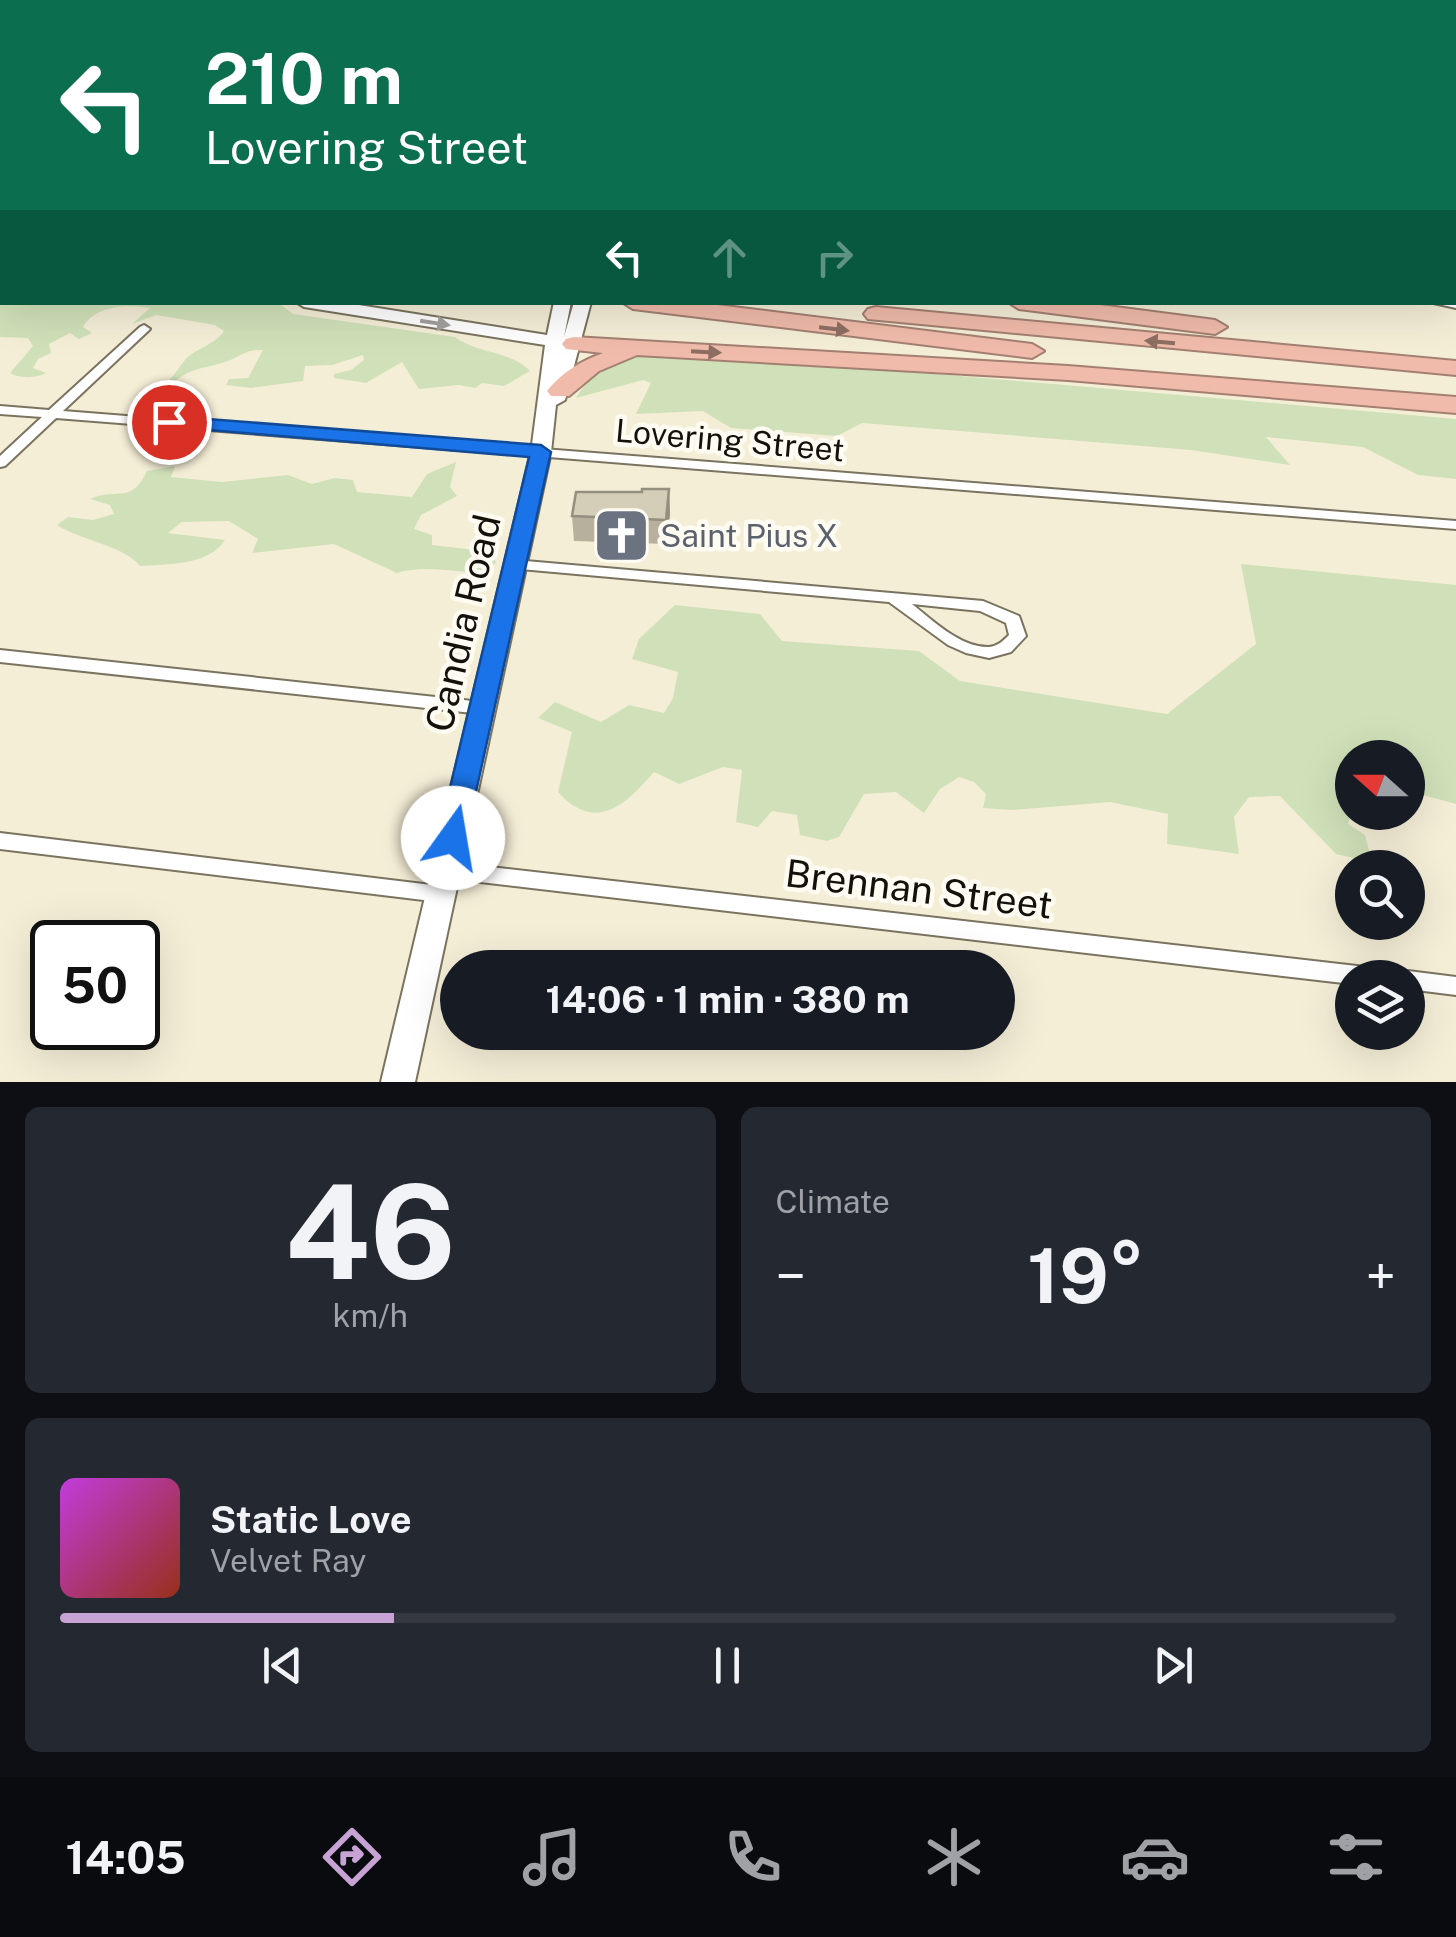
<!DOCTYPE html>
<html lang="en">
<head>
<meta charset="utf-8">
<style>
  body { margin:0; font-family:"Public Sans",sans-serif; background:#242831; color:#f1f3f6; height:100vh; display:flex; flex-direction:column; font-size:38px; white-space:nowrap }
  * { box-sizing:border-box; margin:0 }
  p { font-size:32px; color:#9ea1a6 }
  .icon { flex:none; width:55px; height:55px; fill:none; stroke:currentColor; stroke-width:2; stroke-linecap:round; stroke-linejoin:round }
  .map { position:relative; height:1082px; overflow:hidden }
  .panel { display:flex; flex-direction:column; gap:25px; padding:25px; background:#0d0f14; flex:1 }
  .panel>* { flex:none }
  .top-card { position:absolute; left:0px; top:0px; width:1458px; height:305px; box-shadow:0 10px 40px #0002; background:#0b6e4f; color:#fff; overflow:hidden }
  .needle { width:65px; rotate:291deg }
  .controls { position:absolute; left:1335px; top:740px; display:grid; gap:20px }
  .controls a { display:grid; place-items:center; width:90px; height:90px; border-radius:50%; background:#171b24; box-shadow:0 10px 40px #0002; font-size:50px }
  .speed { position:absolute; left:30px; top:920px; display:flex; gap:20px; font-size:50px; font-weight:700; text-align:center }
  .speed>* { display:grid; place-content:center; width:130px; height:130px; border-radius:50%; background:#171b24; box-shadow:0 10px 40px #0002; line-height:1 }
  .speed .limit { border:5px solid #111; border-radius:15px; background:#fff; color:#111 }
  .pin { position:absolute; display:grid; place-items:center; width:85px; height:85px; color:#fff; margin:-42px; border:5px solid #fff; border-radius:50%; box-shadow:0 2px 10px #0007 }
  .me { position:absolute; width:110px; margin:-55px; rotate:13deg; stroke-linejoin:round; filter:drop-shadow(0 0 8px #0008) }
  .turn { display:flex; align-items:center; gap:35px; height:210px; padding:0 40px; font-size:45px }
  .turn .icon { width:130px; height:130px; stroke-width:2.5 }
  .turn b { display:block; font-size:70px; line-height:85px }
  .lanes { display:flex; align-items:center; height:95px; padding:0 40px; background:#0003; justify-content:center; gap:50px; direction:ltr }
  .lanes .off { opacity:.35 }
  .big { font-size:75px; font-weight:700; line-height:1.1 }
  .panel .widget { flex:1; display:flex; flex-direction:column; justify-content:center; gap:15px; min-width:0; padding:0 35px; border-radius:15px; background:#242831 }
  .panel .dial { align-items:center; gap:0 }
  .dial b { font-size:130px; line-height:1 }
  .song { display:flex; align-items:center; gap:30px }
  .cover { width:120px; height:120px; border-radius:15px; background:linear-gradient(135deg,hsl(290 70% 55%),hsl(10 70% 35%)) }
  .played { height:10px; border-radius:5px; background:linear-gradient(90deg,#c6a2d5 25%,#363941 25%) }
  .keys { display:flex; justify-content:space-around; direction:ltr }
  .heat { display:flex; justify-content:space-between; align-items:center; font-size:55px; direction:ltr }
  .panel .tiles { flex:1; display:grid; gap:25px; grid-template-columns:1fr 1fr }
  .widget:last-child { grid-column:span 2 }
  .trip { position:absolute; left:440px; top:950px; width:575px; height:100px; border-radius:50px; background:#171b24; box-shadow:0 10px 40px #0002; font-weight:700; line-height:100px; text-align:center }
  .dock { display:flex; height:160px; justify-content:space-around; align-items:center; background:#090b0e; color:#9ea1a6 }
  .dock .icon { width:70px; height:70px }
  .dock .on { color:#c6a2d5 }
  .dock b { font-size:45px; color:#f1f3f6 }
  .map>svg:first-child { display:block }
</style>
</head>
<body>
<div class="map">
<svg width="1456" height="1082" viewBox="0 0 1456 1082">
  <rect width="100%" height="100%" fill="#f5eed7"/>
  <g fill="#d0e1b9">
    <path d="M0,263L2,302L281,305L293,314L455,337C477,354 510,350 530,371L504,386L482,383L475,388L459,385L419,389L402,362L366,383L334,378V374L351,370L364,360L363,355L332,365L305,366L303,381L251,388L226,385L229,379L248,378L263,350C245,349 241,357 225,362C203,369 188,368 171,385H164C173,377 178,369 185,360C195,348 214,346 224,331L215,325L156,315L132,324L150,308C128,304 95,305 83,327L92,333L79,339L70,333L49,344L51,353L38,359L33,368L46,373C38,378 19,379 10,373L33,346L28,338L0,337Z"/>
    <path d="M656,355L845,366L1456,419V479L1418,475L1363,447L1266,437L1290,465L1191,450L862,423L837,436L731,428L703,411L636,414L651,383L643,380L576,398C595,366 620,357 656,355Z"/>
    <path d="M456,462L450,487L457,496L421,515L414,529L432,535V545L492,552L496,562L488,573C457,573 426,564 397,573L334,544L252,553L258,539L229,521L182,522L168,533L225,540C208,566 167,564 140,566C125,546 82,541 57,525L68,517L93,520L114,514L110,505L90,499C117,487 131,505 147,471L175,466L171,477L222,482L288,475L312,484L335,478L353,480L357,492L412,497L427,474Z"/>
    <path d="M1241,564L1456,585V804L1408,791V758H1352V811L1348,824L1365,835L1372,862L1336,854L1280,796L1249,797L1234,817L1239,854L1167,844L1168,814L1110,802L1012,810L983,808L986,794L974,782L959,777L940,789L924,813L896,792L864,794L839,837L827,841L800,835L797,815L772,811L758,827L736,822L742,770L723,767L679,784L654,772C625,806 595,833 558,792L572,732L538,718L555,702L601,722L629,705L664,713L673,698L678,672L632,659L639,639L675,605L760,614L782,641L919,651L960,681L1167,714L1256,644Z"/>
  </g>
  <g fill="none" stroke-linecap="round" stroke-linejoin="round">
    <defs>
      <g id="street">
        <rect x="0" y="22" width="2" height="4"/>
        <rect x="0" y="50" width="2" height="4"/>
        <rect x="1455" y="156" width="1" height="6"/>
        <rect x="1455" y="202" width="1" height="6"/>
        <rect x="1455" y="230" width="1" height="6"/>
        <path d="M1429,302H1456V308Z"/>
        <path d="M144,325L150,329L148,331L63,411L1456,521V529L56,418L5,466L0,467V456L42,417L0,414V406L49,410L140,327Z"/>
        <path d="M514,560L983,601L1019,616L1026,636L1011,652L989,658L966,653L948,645L889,602L509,568L506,565L509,562ZM912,604L980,611L1006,623L1009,635C1003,641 998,646 989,647C961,648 932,620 912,604Z"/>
        <path d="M0,650L482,702L488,704L491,708L488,712L482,714L0,662Z"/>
        <path d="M0,833L440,886L447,888L450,894L447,900L440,902L0,849Z"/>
        <path d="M446,862L1383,969L1391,971L1394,978H1352V984L446,878L439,876L436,870L439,864Z"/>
        <path d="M1408,971L1456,977V995L1408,989V978H1398L1400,973Z"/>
      </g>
      <g id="secondary">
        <path d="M496,0H511L512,2H499Z"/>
        <rect x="1455" y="61" width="1" height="6"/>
        <path d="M2,129V138L0,139V130Z"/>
        <rect x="0" y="153" width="2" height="8"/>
        <path d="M0,252L2,253V263L0,262Z"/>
        <path d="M296,302H340L547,335L554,302H571L564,337L574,302H591L565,400L556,405L551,452L415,1082H381L531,452L545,345L304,307Z"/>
      </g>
      <g id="highway">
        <rect x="0" y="186" width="2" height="12"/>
        <rect x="0" y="209" width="2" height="12"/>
        <path d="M622,302H693L1032,344L1044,351L1032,358L633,309Z"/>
        <path d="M1008,302H1077L1215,320L1227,327L1215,334L1019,309Z"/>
        <path d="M876,307L1456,361V375L868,319L864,314L868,309Z"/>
        <path d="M574,337L1068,366L1456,397V413L1068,380L637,355L599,371L569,396H551L547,391C562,372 581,361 603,353L566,349L562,344L566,339Z"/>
      </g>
    </defs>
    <use href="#street" stroke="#7a735f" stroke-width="4"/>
    <use href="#secondary" stroke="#7a735f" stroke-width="4"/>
    <use href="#highway" stroke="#a38072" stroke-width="4"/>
    <use href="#street" fill="#fff" fill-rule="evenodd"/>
    <use href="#secondary" fill="#fff" fill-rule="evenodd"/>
    <use href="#highway" fill="#f0bbaa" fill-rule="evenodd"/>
  </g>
  <g fill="#b6b09d">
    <path d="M1400,0H1456V4L1455,2Z"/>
    <path d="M669,489L670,513L667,544L574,541L572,516L642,492Z"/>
  </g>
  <path fill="#949080" d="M669,489L670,513L667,544L666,520Z"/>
  <g fill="#d4cdb7" stroke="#949080" stroke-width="2.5">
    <path d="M1315,0H1366L1365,2H1313Z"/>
    <path d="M1400,0H1436L1434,2H1399Z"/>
    <path d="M642,489H669L666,520L572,516L576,492H642Z"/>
  </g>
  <defs><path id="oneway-solid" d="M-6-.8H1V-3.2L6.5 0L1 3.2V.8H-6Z" transform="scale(2.5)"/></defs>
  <use fill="#a1a09d" href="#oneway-solid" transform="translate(435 323) rotate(9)"/>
  <g fill="#8d6e62">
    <use href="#oneway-solid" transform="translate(834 329) rotate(7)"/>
    <use href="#oneway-solid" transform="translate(1160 342) rotate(-175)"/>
    <use href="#oneway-solid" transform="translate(706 352) rotate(3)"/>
  </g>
  <path fill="#1a73e8" stroke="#114b97" stroke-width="2.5" d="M169,416L541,445L551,452L464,846L453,849L443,846L438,838L529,457L162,426L159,422Z"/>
  <defs>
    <symbol id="church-square" viewBox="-11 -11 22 22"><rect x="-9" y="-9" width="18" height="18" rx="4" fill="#6b7280" stroke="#fefbf2"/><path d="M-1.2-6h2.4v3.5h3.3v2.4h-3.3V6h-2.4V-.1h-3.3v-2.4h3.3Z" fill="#fff"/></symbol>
  </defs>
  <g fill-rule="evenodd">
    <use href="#church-square" x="590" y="504" width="63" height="63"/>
  </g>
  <g text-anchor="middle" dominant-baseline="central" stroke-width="9" stroke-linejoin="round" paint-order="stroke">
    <g font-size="32" fill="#14110a" stroke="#fefbf2">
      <text transform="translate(730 440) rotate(5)">Lovering Street</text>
    </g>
    <g font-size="32" fill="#5b616d" stroke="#fefbf2" text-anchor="start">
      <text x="660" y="535">Saint Pius X</text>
    </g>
    <g font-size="38" fill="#14110a" stroke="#fefbf2">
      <text transform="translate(463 623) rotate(-77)">Candia Road</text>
      <text transform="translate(919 889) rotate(7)">Brennan Street</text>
    </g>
  </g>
</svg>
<div class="controls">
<a><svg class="needle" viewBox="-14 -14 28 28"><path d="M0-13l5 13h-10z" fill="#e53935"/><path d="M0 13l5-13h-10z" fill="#9ea1a6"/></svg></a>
<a><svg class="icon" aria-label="search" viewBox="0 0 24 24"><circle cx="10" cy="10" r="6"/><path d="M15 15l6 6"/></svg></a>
<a><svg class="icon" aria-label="layers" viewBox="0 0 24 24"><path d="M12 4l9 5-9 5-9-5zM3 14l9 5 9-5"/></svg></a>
</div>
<div class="speed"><div class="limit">50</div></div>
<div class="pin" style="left:169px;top:422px;background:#d93025"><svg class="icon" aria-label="arrive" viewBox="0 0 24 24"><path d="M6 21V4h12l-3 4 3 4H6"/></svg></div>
<svg class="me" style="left:453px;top:838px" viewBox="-20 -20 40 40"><circle r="19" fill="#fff"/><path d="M0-13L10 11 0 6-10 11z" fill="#1a73e8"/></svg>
<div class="trip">14:06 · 1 min · 380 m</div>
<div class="top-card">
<div class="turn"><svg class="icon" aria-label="left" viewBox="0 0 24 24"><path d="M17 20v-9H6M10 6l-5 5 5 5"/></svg><div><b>210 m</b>Lovering Street</div></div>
<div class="lanes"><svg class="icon" aria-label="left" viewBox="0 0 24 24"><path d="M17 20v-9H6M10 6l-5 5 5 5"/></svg><svg class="icon off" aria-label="ahead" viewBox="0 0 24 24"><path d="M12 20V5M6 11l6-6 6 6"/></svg><svg class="icon off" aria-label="right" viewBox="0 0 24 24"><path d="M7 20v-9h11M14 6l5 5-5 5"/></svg></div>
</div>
</div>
<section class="panel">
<div class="tiles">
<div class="widget dial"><b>46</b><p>km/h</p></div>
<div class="widget"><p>Climate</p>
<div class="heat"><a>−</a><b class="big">19°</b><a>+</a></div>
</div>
<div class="widget">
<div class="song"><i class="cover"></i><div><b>Static Love</b><p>Velvet Ray</p></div></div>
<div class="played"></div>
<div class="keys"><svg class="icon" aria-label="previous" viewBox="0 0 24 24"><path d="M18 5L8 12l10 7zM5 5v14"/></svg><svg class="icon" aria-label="pause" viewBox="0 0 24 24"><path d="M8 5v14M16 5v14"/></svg><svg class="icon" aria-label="next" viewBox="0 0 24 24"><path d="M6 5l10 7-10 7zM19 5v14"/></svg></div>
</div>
</div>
</section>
<nav class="dock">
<b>14:05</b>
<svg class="icon on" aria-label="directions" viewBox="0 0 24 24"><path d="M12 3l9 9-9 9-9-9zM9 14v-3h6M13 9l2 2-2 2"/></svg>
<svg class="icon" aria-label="music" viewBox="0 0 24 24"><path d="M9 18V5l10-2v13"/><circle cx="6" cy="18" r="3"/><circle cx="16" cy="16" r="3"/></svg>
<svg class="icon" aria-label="phone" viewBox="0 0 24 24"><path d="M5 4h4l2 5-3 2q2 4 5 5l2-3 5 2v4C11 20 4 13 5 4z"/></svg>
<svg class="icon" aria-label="climate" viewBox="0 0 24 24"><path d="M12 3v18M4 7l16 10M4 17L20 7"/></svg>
<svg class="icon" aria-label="car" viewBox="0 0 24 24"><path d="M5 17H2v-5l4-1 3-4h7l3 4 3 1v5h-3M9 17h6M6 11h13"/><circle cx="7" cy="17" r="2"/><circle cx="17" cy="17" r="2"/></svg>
<svg class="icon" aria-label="filters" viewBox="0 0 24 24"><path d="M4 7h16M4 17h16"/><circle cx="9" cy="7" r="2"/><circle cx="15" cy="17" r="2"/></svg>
</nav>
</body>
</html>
